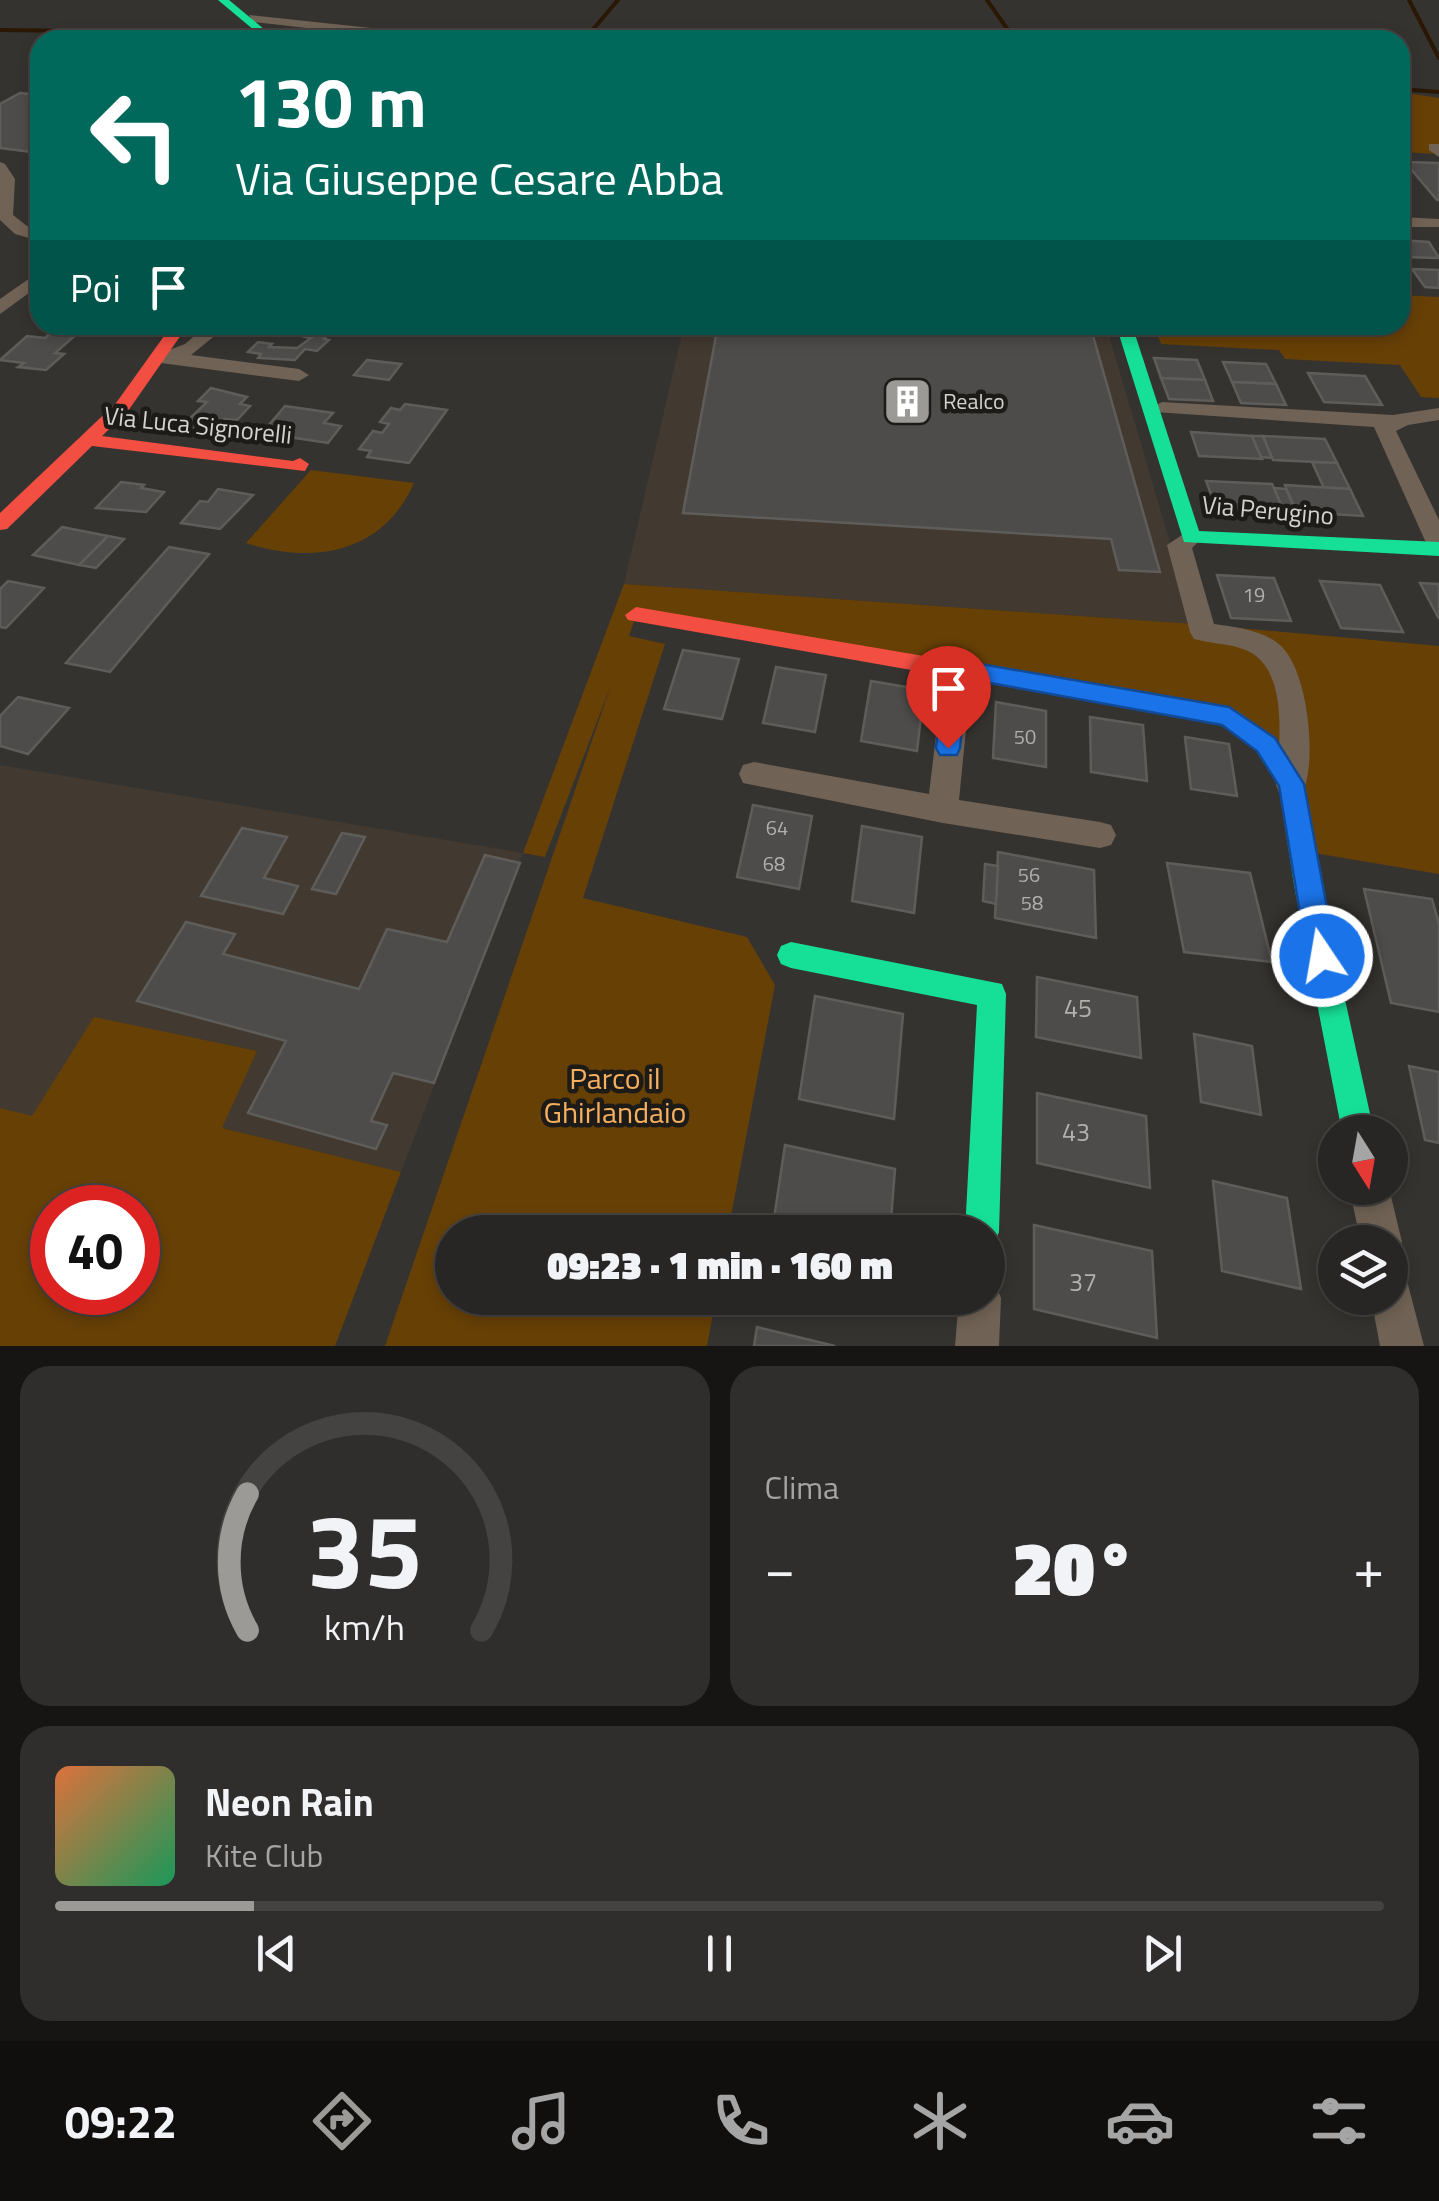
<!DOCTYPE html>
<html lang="it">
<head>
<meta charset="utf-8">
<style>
  body { margin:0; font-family:"Titillium Web",sans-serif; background:#302e2c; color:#f1f3f6; height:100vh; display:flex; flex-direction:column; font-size:38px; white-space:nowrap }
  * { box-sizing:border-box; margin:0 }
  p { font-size:32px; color:#a5a5a6 }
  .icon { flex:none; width:55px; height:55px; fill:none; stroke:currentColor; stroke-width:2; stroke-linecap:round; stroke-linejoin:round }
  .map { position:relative; height:1346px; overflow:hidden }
  .side { display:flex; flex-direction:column; gap:20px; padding:20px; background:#161514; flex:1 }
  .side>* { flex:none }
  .guide { position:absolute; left:30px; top:30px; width:1380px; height:305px; border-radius:30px; box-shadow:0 5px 15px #0003,0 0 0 2px #444341; background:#00695c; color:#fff; overflow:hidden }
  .needle { width:65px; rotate:169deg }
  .fabs { position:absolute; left:1318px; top:1115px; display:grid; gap:20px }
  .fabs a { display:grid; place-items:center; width:90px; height:90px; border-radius:50%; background:#282624; box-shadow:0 5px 15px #0003,0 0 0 2px #444341; font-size:50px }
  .speed { position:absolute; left:30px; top:1185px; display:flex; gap:20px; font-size:50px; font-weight:700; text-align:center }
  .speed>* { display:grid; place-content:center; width:130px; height:130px; border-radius:50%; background:#282624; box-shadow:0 5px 15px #0003,0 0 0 2px #444341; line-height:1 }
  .speed .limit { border:15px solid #d22; background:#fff; color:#111 }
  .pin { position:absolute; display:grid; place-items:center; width:85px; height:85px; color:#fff; margin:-102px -42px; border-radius:50% 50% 50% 0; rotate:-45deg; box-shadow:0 0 10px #0007 }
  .pin .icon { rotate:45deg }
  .me { position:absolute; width:110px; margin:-55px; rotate:348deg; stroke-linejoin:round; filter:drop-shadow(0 0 8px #0008) }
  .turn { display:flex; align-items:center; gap:35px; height:210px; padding:0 40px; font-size:45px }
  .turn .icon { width:130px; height:130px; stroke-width:2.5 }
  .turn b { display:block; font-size:70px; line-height:85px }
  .then { display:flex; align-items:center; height:95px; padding:0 40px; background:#0003; gap:20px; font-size:38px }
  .big { font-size:75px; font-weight:800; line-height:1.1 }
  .side .tile { flex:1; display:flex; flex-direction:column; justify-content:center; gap:15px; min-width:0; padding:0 35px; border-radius:30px; background:#302e2c }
  .side .dial { align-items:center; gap:0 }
  .dial svg { height:260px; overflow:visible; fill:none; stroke:#444341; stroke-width:7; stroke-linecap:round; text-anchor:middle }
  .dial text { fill:#f1f3f6; stroke:none }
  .song { display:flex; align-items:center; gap:30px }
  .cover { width:120px; height:120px; border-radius:15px; background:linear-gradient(135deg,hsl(20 70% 55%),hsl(150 70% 35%)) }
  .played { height:10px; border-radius:5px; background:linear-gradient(90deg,#9c9a97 15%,#444341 15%) }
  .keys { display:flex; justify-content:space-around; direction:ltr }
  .heat { display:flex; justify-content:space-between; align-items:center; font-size:55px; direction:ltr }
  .side .tiles { flex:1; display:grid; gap:20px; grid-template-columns:1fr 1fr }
  .tile:last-child { grid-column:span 2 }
  .trip { position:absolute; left:435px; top:1215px; width:570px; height:100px; border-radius:50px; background:#282624; box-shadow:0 5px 15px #0003,0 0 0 2px #444341; font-weight:800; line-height:100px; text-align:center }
  .menu { display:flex; height:160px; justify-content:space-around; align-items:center; background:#100f0e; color:#a5a5a6 }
  .menu .icon { width:70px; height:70px }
  .menu .active { color:#9c9a97 }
  .menu b { font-size:45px; color:#f1f3f6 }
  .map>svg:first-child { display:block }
</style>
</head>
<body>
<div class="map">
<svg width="1439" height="1346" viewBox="0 0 1439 1346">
  <rect width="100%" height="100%" fill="#353330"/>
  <g fill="#423930">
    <path d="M684,325H1106L1194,624L624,584Z"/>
    <path d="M0,765L523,853L401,1172L221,1128L256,1051L32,1117L0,1108Z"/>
  </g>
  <g fill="#674006" fill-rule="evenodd">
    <path d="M1400,92L1439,98V154L1400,152Z"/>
    <path d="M1400,295L1439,297V398L1421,397L1400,365L1285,359L1279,350L1161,344L1154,325H1400Z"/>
    <path d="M311,470L414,483C383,553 314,565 246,543Z"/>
    <path d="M624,584L1194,624L1439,646V874L1302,851L1291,785L1229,717L636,615L629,636L665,644L583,898L747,937L775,985L728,1232H452V1298H716L707,1346H385L611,685L545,857L523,853Z"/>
    <path d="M94,1017L257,1051L222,1128L401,1172L335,1346H0V1108L32,1116ZM52,1208H138V1292H52Z"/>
  </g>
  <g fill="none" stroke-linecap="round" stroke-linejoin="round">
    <g stroke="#2a1704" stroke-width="4">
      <path d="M987,0L1015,40"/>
      <path d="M1409,0L1439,58"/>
      <path d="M0,30L239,33"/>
      <path d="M584,40L618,0"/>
      <path d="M1400,89L1439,92"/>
    </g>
  </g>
  <g fill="#4e4c4a" stroke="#5f5d5a" stroke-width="2.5">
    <path d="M20,93L40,95L30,103L40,104V153L0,148V104Z"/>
    <path d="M1405,162L1439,163V200H1437Z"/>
    <path d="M1400,240L1429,242L1439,258L1403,257Z"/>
    <path d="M1412,269L1439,270V288L1425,287Z"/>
    <path d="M60,325H80L72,332L78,333L55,353L64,354L46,370L18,367L24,363L0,360L27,336L45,338Z"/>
    <path d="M718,325H1090L1160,572L1119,570L1111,539L683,513Z"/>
    <path d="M313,329L330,331L324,339L329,340L317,351L305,349L295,360L258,358L261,354L248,352L258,342L272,344L269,347L297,348L311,338L305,337Z"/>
    <path d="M1154,358L1197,360L1205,380L1161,378Z"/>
    <path d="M367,360L401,364L389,380L354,375Z"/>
    <path d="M1223,362L1266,364L1276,384L1232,382Z"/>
    <path d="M1308,373L1365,376L1382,405L1324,402Z"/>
    <path d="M1161,378L1205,380L1213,401L1169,399Z"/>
    <path d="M1232,382L1276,384L1286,405L1241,403Z"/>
    <path d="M211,388L247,397L240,404L250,406L237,420L224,419L219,424L209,423L199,433L178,430L207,402L198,401Z"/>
    <path d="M405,404L447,410L409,463L367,457L371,451L359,449L373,431L382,433L389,424L380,422L391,408L400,410Z"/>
    <path d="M285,406L333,413L324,423L341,426L328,443L262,433Z"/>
    <path d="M1191,432L1252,436L1262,459L1199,456Z"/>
    <path d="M1252,436H1263L1272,458L1261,457Z"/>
    <path d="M1263,436L1325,439L1337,463L1273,460Z"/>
    <path d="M1312,462L1337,463L1350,489L1324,488Z"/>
    <path d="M1206,481L1272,484L1284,511L1216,507Z"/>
    <path d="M121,482L144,485L141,488L164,492L146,512L96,508Z"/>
    <path d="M1285,485L1350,489L1363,516L1296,512Z"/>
    <path d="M1274,488L1286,489L1296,512L1284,511Z"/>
    <path d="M218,489L253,495L220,529L181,523L200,501L208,502Z"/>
    <path d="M62,527L108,536L79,565L33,555Z"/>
    <path d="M108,536L124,539L96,568L79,565Z"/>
    <path d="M169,547L209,554L110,672L66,663Z"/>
    <path d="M1217,575L1274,578L1291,621L1231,618Z"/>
    <path d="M8,581L44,588L6,628L0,627V589Z"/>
    <path d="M1320,581L1380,585L1403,632L1341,628Z"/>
    <path d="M1420,583L1439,584V619Z"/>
    <path d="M683,650L739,659L722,719L664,709Z"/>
    <path d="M776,667L826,675L815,732L763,723Z"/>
    <path d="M871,681L924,690L917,751L861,741Z"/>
    <path d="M18,697L69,708L28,754L0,746V716Z"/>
    <path d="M996,702L1046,711V767L993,758Z"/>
    <path d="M1090,717L1143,725L1147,781L1091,772Z"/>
    <path d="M1185,737L1229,744L1237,796L1191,789Z"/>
    <path d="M753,805L812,816L799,889L737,877Z"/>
    <path d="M862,826L922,837L914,913L852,901Z"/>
    <path d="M242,828L287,837L264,878L298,886L283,914L201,896Z"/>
    <path d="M342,833L365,837L336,894L312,889Z"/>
    <path d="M998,852L1094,870L1096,938L995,918Z"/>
    <path d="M485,855L520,863L434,1083L393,1073L371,1121L387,1125L376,1149L248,1113L286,1041L137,1001L186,922L235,934L223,954L359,989L387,929L447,942Z"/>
    <path d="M1167,863L1250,873L1272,962L1184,952Z"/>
    <path d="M985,864L998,866L996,904L983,901Z"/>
    <path d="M1364,889L1432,899L1439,924V1012L1391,1003Z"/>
    <path d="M1037,977L1137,997L1141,1058L1036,1037Z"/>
    <path d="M815,996L903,1014L894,1119L799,1099Z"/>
    <path d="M1194,1034L1252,1046L1261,1115L1201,1102Z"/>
    <path d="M1409,1066L1439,1072V1143L1425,1140Z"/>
    <path d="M1037,1093L1146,1116L1150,1188L1037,1163Z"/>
    <path d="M785,1145L895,1169L890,1232H772Z"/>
    <path d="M1213,1181L1287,1198L1301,1289L1222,1271Z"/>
    <path d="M1034,1225L1152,1251L1157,1338L1034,1309Z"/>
    <path d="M757,1327L835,1346H754Z"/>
  </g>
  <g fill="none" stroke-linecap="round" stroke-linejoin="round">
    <g fill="#706355" fill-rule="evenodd">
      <path d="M249,15L446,36L452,40H413L253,22Z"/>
      <path d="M1429,144H1439V157L1429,150Z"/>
      <path d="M0,162L5,164L15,179L13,215L27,226L40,230V241L15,234L0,220Z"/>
      <path d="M1400,217L1439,219V227H1400Z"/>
      <path d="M40,271V285L0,314V299Z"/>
      <path d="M207,325H228L191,355L299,369L309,375L299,381L161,363L151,357L185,344Z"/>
      <path d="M1162,402L1393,415L1439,408V420L1408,425L1396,431L1439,520V553L1427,545L1374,427L1155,412L1151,408Z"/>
      <path d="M1191,529L1203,537L1192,548L1214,624C1235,627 1263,630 1280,645C1308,669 1318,762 1302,794L1291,797L1280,794L1276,785C1279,747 1290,671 1248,651C1231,643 1211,644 1194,639L1190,632L1167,545Z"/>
      <path d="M958,659L968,662L972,669L959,800L1100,822L1111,825L1116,835L1111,845L1100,848L943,823L743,783L739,774L743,765L754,762L929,794L944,669L948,662Z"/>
      <path d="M1349,1188H1389L1402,1242L1396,1257L1390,1259V1242H1361Z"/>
      <path d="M1390,1267L1405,1273L1424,1346H1380L1371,1298H1390Z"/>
      <path d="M988,1280L995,1283L1001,1298L999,1346H955L959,1298H988Z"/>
    </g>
    <g fill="#16e098" fill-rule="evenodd">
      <path d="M218,0H229L277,40H266Z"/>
      <path d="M1116,325H1132L1199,531L1439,542V556L1184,542Z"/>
      <path d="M1189,701L1237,711L1274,738L1303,785L1320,885L1374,1132H1342L1294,885L1279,787L1258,752L1223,725L1181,716L1177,710L1181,704Z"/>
      <path d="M791,942L1002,984L1006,994L999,1232L994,1244L988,1246V1232H965L977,1005L791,968L781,964L777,955L781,946Z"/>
    </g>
    <g fill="#f24e42" fill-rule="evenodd">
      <path d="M172,325H188L128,411L102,436L293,461L300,458L309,464L305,471L92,446L7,529L0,530V513L116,403Z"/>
      <path d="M636,607L1189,701L1197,704L1201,710L1197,716L1189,719L628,620L625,615Z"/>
    </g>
  </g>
  <path fill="#1a73e8" stroke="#114b97" stroke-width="2.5" d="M958,660L1229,707L1275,738L1304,784L1336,956L1332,965L1322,969L1311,965L1307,956L1279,786L1257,751L1222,725L968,679L960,748L957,755H940L936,748L946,669Z"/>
  <defs>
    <symbol id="building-square" viewBox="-11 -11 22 22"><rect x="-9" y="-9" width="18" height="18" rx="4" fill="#9c9a97" stroke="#1d1b18"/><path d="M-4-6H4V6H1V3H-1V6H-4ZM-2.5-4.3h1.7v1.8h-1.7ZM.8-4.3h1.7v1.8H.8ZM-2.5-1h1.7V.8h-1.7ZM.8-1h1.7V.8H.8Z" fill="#fff"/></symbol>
  </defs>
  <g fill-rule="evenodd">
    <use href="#building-square" x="880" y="374" width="55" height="55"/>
  </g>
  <g text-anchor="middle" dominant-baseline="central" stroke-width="9" stroke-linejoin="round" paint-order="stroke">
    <g font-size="20" fill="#b2b0ad">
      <text x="1254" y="594">19</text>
      <text x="1025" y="736">50</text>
      <text x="777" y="827">64</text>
      <text x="774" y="863">68</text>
      <text x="1029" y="874">56</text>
      <text x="1032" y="902">58</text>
    </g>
    <g font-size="22" fill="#d4d1ce" stroke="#1d1b18" text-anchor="start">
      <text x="943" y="401">Realco</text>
    </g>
    <g font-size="25" fill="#d4d1ce" stroke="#1d1b18">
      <text transform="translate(198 425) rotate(6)">Via Luca Signorelli</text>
      <text transform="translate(1268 510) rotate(5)">Via Perugino</text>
    </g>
    <g font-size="25" fill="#b2b0ad">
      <text x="1078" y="1008">45</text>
      <text x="1076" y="1132">43</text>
      <text x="1083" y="1282">37</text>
    </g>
    <g font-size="30" fill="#f6af5f" stroke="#1d1b18">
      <text x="615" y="1078">Parco il<tspan x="615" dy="34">Ghirlandaio</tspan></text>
    </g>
  </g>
</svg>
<div class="fabs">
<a><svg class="needle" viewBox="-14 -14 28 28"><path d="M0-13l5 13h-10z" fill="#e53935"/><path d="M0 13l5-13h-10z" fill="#a5a5a6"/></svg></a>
<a><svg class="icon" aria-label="layers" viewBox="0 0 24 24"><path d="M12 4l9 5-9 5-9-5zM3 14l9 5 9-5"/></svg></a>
</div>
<div class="speed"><div class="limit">40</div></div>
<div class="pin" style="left:948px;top:748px;background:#d93025"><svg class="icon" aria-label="arrive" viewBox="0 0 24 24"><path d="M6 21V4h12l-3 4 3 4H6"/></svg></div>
<svg class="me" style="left:1322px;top:956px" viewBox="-20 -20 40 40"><circle r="17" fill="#1a73e8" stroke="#fff" stroke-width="3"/><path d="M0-11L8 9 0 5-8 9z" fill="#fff"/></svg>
<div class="trip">09:23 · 1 min · 160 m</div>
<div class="guide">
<div class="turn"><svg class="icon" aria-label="left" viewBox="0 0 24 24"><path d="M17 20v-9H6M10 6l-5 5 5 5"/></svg><div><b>130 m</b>Via Giuseppe Cesare Abba</div></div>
<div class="then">Poi<svg class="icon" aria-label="arrive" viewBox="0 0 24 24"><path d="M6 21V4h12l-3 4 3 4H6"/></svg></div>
</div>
</div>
<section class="side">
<div class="tiles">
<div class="tile dial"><svg viewBox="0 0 100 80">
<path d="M14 69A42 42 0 1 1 86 69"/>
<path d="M14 69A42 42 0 0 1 14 27" stroke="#9c9a97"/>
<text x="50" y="56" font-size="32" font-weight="700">35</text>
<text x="50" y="72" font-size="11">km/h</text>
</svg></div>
<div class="tile"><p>Clima</p>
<div class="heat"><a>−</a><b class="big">20°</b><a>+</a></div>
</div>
<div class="tile">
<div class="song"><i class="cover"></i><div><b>Neon Rain</b><p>Kite Club</p></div></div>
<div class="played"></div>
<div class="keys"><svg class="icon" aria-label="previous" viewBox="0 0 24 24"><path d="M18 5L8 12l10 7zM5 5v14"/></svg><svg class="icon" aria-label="pause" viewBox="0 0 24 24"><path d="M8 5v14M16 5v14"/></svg><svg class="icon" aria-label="next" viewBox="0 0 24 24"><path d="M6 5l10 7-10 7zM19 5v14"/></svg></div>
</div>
</div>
</section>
<nav class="menu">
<b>09:22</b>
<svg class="icon active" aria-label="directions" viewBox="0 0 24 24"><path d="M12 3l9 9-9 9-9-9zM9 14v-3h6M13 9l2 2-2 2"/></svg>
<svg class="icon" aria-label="music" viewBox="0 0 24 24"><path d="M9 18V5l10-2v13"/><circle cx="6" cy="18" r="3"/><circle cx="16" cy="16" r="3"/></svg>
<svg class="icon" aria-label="phone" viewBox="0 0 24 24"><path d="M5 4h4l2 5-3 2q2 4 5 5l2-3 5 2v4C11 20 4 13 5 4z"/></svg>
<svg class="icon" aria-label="climate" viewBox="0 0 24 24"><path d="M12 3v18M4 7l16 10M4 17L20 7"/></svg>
<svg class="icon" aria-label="car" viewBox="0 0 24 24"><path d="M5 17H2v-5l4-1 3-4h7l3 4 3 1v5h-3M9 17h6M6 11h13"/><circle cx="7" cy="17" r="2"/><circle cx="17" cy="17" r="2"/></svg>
<svg class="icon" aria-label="filters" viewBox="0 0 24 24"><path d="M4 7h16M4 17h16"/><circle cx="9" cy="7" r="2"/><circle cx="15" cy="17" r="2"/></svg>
</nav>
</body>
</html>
